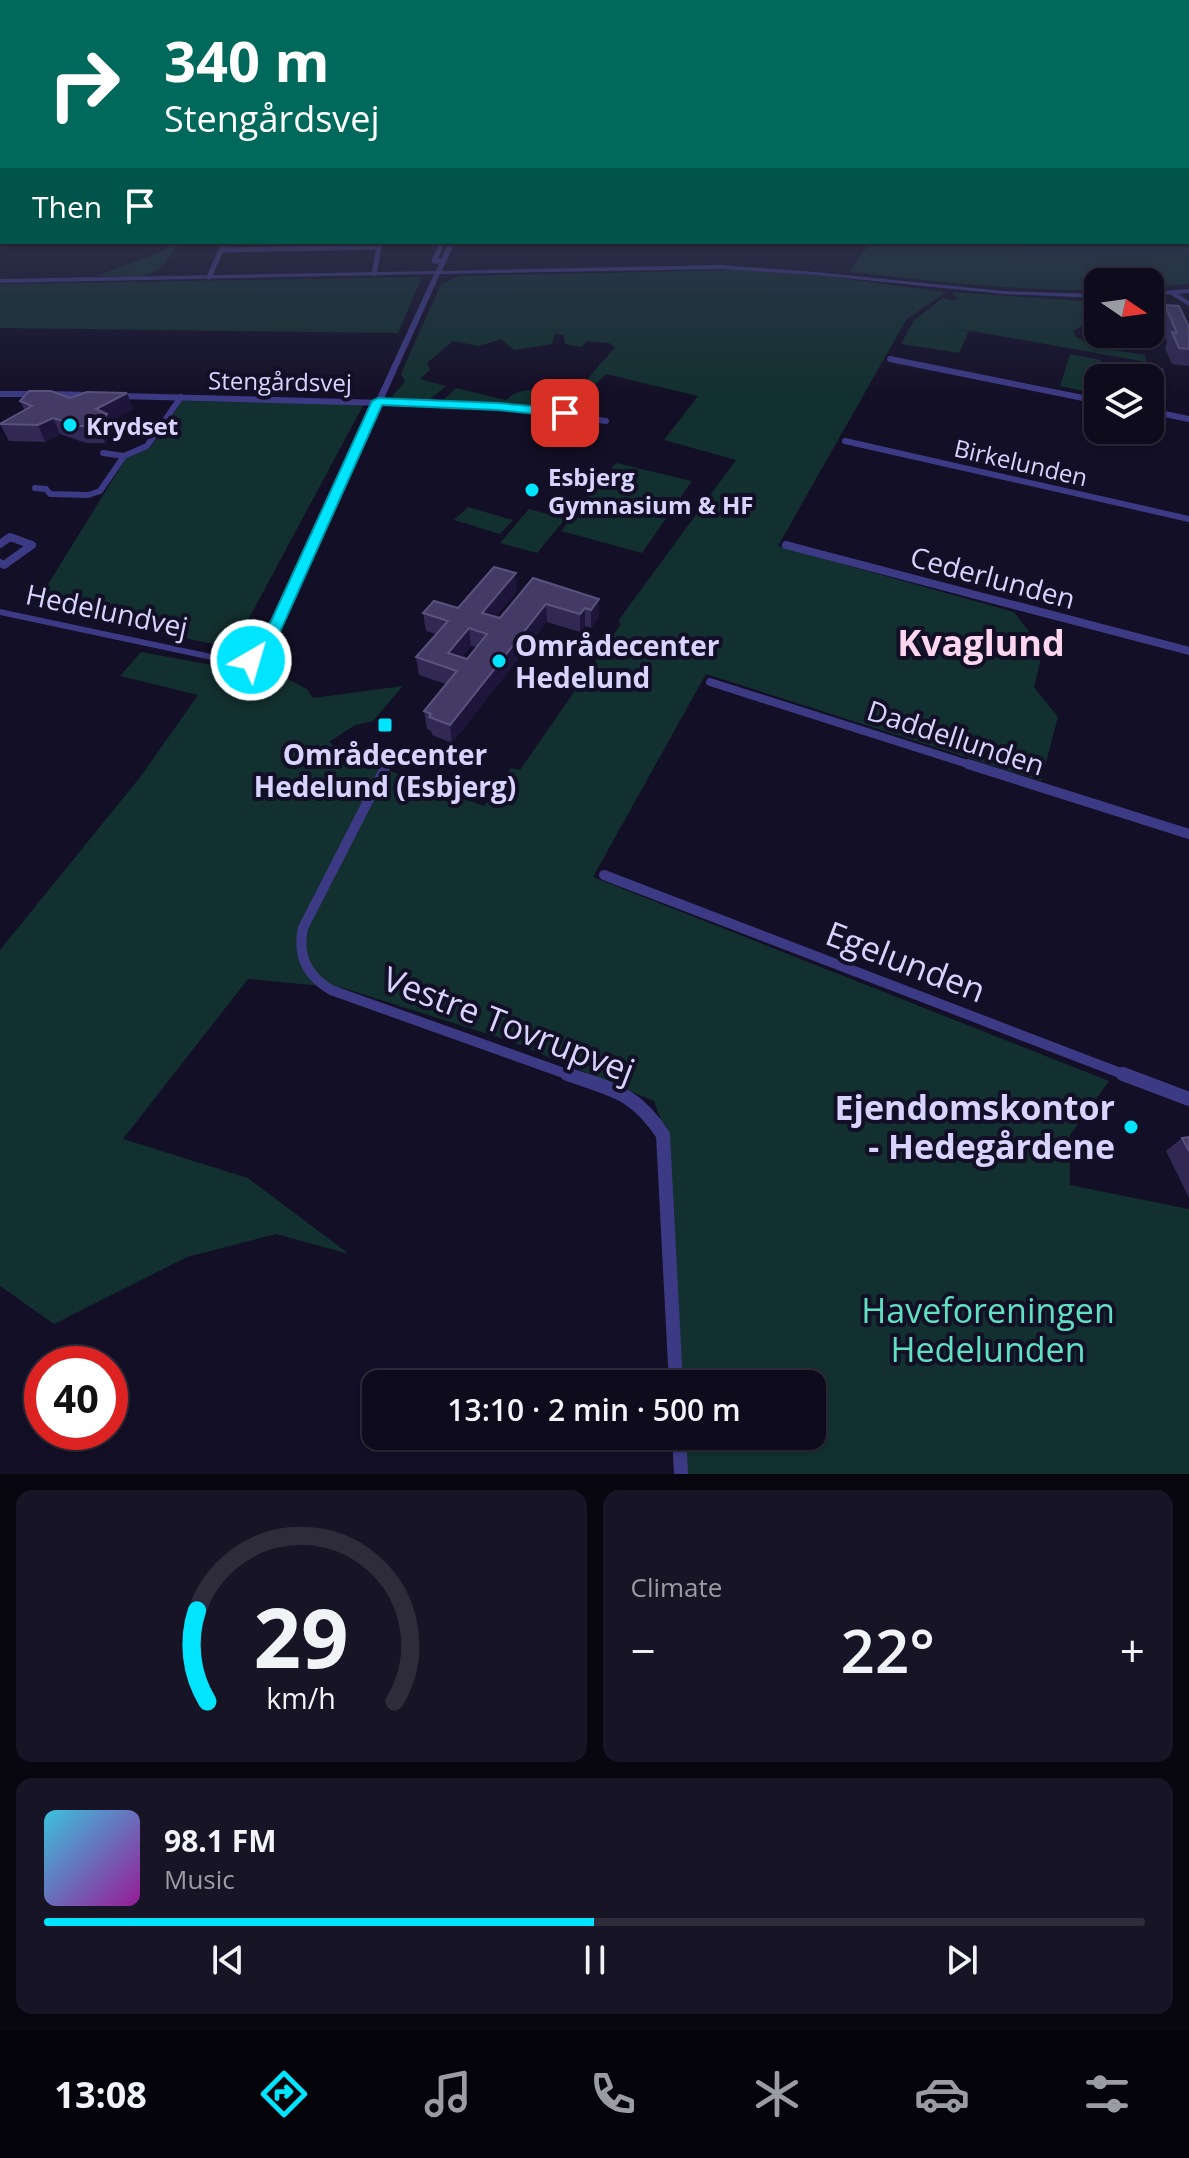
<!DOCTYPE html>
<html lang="en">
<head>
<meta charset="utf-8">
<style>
  body { margin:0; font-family:"Open Sans",sans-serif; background:#171425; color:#f1f3f6; height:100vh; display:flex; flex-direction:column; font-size:30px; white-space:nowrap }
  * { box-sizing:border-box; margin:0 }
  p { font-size:26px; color:#9b9ba3 }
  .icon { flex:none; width:44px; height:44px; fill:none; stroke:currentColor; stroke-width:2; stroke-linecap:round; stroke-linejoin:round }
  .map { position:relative; height:1474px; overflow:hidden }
  .drawer { display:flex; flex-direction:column; gap:16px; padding:16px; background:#08060f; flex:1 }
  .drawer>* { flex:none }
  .hud { position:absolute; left:0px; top:0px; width:1190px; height:244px; box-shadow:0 2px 6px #0004,0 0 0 2px #2e2b3b; background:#00695c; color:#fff; overflow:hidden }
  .needle { width:52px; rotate:103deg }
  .tools { position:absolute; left:1084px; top:268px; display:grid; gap:16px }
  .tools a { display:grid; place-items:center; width:80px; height:80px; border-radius:16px; background:#0e0b1c; box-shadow:0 2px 6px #0004,0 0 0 2px #2e2b3b; font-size:40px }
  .speed { position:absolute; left:24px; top:1346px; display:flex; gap:16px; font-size:40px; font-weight:700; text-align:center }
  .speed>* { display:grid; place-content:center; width:104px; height:104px; border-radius:50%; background:#0e0b1c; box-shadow:0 2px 6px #0004,0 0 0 2px #2e2b3b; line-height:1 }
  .speed .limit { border:12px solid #d22; background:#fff; color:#111 }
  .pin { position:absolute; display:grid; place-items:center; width:68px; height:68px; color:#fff; margin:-34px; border-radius:16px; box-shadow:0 4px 12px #0006 }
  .me { position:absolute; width:88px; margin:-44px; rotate:38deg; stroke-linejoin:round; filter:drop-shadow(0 0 6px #0008) }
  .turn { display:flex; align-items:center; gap:28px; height:168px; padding:0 32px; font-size:36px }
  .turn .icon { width:104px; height:104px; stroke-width:2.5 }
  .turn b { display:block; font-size:56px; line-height:68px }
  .then { display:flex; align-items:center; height:76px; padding:0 32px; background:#0003; gap:16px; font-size:30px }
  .big { font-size:60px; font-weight:600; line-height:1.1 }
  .drawer .tile { flex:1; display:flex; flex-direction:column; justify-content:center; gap:12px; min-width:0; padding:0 28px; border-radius:16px; background:#171425 }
  .drawer .dial { align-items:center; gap:0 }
  .dial svg { height:208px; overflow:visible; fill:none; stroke:#2e2b3b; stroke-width:7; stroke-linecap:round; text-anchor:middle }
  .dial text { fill:#f1f3f6; stroke:none }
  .song { display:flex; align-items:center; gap:24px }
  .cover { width:96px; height:96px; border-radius:12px; background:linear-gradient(135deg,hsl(190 70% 55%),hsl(300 70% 35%)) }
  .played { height:8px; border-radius:4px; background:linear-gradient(90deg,#00e5ff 50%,#2e2b3b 50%) }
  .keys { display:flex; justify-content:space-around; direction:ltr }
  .heat { display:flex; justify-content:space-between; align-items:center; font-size:44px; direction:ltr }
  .drawer .tiles { flex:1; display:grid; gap:16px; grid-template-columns:1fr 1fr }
  .tile:last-child { grid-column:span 2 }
  .trip { position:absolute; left:362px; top:1370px; width:464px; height:80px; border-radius:16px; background:#0e0b1c; box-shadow:0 2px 6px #0004,0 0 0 2px #2e2b3b; font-weight:600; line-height:80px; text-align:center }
  .menu { display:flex; height:128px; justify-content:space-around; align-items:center; background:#06040b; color:#9b9ba3 }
  .menu .icon { width:56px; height:56px }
  .menu .current { color:#00e5ff }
  .menu b { font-size:36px; color:#f1f3f6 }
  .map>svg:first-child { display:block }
</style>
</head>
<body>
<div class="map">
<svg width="1189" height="1474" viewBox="0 0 1189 1474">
  <rect width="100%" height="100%" fill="#130f26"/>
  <g fill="#12302f">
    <path d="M1189,235V284L1150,287V282H1098V290C1014,291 932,281 849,272L871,242H1188Z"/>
    <path d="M177,242H179C154,286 143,275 96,276L161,252Z"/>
    <path d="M733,270L822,276L946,292L906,320L778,546L1014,612L1043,650L1034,687L1058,717L1041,781L706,674L593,877L1109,1081L1070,1135V1185L1189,1209V1474H687L685,1436H812V1384H682L667,1138L654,1101L510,1041L343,988L248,979L123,1139L248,1178L349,1254L276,1234L187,1257L54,1324L0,1286V950L141,776L198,695L120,676L141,652L288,679L307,689L313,698L403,686L373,721L355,725L329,742L344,754L484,806L511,768L520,770L621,624L618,621L736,460L664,440L698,396L606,374L570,410L509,403L443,400L456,388L506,400C522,386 533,390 552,394L562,385L579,389L615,347L609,343L588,341L581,347L565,344L564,335L555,334L552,344L514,350L501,339L479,346L453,341L427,363L430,370L420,379L446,386L430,399L394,398L392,396L405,382L401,374L441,284L461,276Z"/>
    <path d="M422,277L398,333L0,328V284Z"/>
    <path d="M950,292L1098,302V324H1086L1073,331L1075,336L1095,347L1145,355L1146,362L944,326L969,331L959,353L901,344L914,320L943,298L953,301L958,298Z"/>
    <path d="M1070,354L1101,360L1092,393L1060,386Z"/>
    <path d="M182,401L364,404L233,648L34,607L126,458L150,448Z"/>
    <path d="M616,463L692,481L642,553L561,531Z"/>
    <path d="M468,507L513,520L500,534L454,520Z"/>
    <path d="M529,509L565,519L537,553L500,543Z"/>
  </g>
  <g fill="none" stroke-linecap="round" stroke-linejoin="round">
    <g stroke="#3d3a85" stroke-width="5">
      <path d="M443,242L434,261H443"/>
      <path d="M222,250L379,247L374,274"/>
      <path d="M209,277L225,242"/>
    </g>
    <g stroke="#3d3a85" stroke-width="6">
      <path d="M890,359L1098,401"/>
      <path d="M1127,365L1161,371L1153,412"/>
      <path d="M0,394H36"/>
      <path d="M51,394L88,395"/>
      <path d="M119,396L498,406L606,421"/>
      <path d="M1150,411L1189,419"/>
      <path d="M845,441L1189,519"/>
      <path d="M103,453L124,456"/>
      <path d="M35,488L46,489L50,494L88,495L100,491L124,456L147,446L181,397"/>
    </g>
    <g stroke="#3d3a85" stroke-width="8">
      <path d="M0,544L10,537L32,545L4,565L0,563"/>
      <path d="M786,545L1189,651"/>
      <path d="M710,682L974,766"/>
    </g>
    <g stroke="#3d3a85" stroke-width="10">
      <path d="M387,764L303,928C297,956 307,976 331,990L572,1076"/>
      <path d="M968,764L1189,834"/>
      <path d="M604,875L1128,1076"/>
    </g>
    <g stroke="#3d3a85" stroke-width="14">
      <path d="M567,1074C613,1090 635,1092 663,1135L676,1384"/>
      <path d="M1123,1074L1189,1099"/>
      <path d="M679,1436L681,1474"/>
    </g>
    <g fill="#3d3a85" fill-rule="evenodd">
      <path d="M449,242H455L442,271L720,265L815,272L1003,291L1098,294V298L1003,294L815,275L720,269L440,274L285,619L261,659L235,665L0,615V609L235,659L254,654L275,619L434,274L0,283V279L436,271Z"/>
      <path d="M1189,289V293L1178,294L1189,301V306L1170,294L1150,296V292Z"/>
    </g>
  </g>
  <g fill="#312854" fill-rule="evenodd">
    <path d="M1165,305L1189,327V366L1172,364L1165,348L1167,342L1158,321Z"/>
    <path d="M127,393L133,409L110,422L113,431L105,443H86L60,434L45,442L9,441L0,424L25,411L20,401L70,398Z"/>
    <path d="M533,578L599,599V617L591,628L585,626L580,632L547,622L452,743L432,735L431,731L427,729L424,711L446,684L419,675L416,657L436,634L426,631L423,613L458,608L517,591L495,617L500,618ZM471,646L476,647L467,659L462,657Z"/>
    <path d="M1189,1137V1198L1166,1151L1182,1138Z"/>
  </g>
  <g fill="#1d163a">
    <path d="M127,393L133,409L110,422L113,431L105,443L98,426L96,409Z"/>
    <path d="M53,418L60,434L45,442L38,425Z"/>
    <path d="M516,573L517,591L484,631L482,613Z"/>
    <path d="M599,599V617L591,628V610Z"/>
    <path d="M546,604L547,622L452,743L450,725Z"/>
    <path d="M585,608V626L580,632V614Z"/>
    <path d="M469,628L471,646L452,669L448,653Z"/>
  </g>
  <g fill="#433a66" stroke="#5a527e" stroke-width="2" fill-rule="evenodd">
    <path d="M1165,305L1179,306L1189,327V349L1179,348L1172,332L1177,333Z"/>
    <path d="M29,391H51L70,398L87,392L127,393L96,409L107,414L98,426H79L53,418L38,425L0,424L32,406L20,401Z"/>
    <path d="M494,567L516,573L482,613L500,618L533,578L599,599L591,610L585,608L580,614L546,604L450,725L429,717L431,714L424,711L457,671L416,657L448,621L423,613L434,601L458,608ZM469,628L487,634L467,659L448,653Z"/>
    <path d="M1189,1137V1151L1182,1138Z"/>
  </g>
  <linearGradient id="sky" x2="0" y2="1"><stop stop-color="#0a0815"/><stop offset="0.48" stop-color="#333752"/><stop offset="1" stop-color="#333752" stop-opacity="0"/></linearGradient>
  <rect width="1189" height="399" fill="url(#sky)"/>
  <path fill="#00e5ff" stroke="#0095a6" stroke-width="2" d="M378,398L498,403L565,409L571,413L565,417L498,410L382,405L271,652L257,664H245L242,660L256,649L272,619L372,401Z"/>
  <g fill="#00e5ff" stroke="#130f26" stroke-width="3">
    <circle cx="70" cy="425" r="8"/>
    <circle cx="532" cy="490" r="8"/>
    <circle cx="499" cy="661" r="8"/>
    <rect x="377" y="717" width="16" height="16" rx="4"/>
    <circle cx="1131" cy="1127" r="8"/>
  </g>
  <g text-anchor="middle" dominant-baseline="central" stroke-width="8" stroke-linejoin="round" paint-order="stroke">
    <g font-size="24" fill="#d9d4ff" stroke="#130f26">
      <text transform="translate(280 381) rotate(1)">Stengårdsvej</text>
      <text transform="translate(1021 462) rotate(13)">Birkelunden</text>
    </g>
    <g font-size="24" font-weight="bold" fill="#d9d4ff" stroke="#130f26" text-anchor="start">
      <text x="86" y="425">Krydset</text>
      <text x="548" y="476">Esbjerg<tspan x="548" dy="28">Gymnasium &amp; HF</tspan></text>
    </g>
    <g font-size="28" fill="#d9d4ff" stroke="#130f26">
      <text transform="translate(993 577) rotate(15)">Cederlunden</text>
      <text transform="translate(107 610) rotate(12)">Hedelundvej</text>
      <text transform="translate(956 737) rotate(18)">Daddellunden</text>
    </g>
    <g font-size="28" font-weight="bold" fill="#d9d4ff" stroke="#130f26" text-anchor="start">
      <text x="515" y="645">Områdecenter<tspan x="515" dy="32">Hedelund</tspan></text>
      <text x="385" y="754" text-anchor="middle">Områdecenter<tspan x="385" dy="32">Hedelund (Esbjerg)</tspan></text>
    </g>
    <g font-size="34" fill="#d9d4ff" stroke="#130f26">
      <text transform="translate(906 961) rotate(21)">Egelunden</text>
      <text transform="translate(509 1024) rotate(21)">Vestre Tovrupvej</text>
    </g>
    <g font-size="34" font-weight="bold" fill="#d9d4ff" stroke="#130f26" text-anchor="end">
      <text x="1115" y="1107">Ejendomskontor<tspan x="1115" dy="39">- Hedegårdene</tspan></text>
    </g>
    <g font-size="34" fill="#5fe0c0" stroke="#130f26">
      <text x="988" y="1310">Haveforeningen<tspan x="988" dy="39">Hedelunden</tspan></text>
    </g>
    <g font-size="36" font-weight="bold" fill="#ffd6f0" stroke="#130f26">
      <text x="981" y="642">Kvaglund</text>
    </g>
  </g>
</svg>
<div class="tools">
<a><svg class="needle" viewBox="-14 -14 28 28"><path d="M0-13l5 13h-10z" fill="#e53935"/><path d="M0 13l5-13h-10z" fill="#9b9ba3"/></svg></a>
<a><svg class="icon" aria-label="layers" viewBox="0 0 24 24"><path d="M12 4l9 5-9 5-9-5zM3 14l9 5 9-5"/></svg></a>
</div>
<div class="speed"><div class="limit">40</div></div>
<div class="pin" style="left:565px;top:413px;background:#d93025"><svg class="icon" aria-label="arrive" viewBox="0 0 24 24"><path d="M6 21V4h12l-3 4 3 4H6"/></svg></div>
<svg class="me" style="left:251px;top:660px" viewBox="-20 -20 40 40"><circle r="17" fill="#00e5ff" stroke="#fff" stroke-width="3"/><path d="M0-11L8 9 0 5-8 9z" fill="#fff"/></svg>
<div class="trip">13:10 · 2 min · 500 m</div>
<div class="hud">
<div class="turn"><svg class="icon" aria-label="right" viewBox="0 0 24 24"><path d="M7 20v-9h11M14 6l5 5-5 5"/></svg><div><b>340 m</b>Stengårdsvej</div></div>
<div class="then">Then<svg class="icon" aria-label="arrive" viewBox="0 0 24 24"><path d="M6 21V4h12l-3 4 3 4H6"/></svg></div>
</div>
</div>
<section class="drawer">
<div class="tiles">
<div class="tile dial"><svg viewBox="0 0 100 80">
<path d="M14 69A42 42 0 1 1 86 69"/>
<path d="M14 69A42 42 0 0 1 10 34" stroke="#00e5ff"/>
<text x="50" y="56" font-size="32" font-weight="700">29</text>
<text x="50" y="72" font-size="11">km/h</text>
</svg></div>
<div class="tile"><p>Climate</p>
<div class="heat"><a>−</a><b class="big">22°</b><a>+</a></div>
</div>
<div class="tile">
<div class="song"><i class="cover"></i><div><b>98.1 FM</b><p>Music</p></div></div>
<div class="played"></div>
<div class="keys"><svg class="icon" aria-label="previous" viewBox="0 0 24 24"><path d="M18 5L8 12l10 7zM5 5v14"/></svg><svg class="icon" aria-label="pause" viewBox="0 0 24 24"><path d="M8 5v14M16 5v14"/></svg><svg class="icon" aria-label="next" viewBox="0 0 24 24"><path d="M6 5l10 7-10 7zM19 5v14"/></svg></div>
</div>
</div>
</section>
<nav class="menu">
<b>13:08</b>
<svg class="icon current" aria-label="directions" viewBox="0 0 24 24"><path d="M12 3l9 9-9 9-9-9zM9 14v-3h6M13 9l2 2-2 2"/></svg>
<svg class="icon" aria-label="music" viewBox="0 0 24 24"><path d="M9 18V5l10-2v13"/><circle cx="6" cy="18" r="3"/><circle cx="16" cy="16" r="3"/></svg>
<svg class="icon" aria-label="phone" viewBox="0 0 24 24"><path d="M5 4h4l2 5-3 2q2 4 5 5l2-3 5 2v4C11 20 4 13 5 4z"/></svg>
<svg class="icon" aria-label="climate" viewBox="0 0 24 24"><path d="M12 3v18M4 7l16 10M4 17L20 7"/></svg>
<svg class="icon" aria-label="car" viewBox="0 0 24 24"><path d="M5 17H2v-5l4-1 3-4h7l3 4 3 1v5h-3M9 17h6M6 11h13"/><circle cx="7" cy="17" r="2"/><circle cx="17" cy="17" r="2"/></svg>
<svg class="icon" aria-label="filters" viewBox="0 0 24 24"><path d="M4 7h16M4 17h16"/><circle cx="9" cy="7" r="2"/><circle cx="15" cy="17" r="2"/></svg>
</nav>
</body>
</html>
